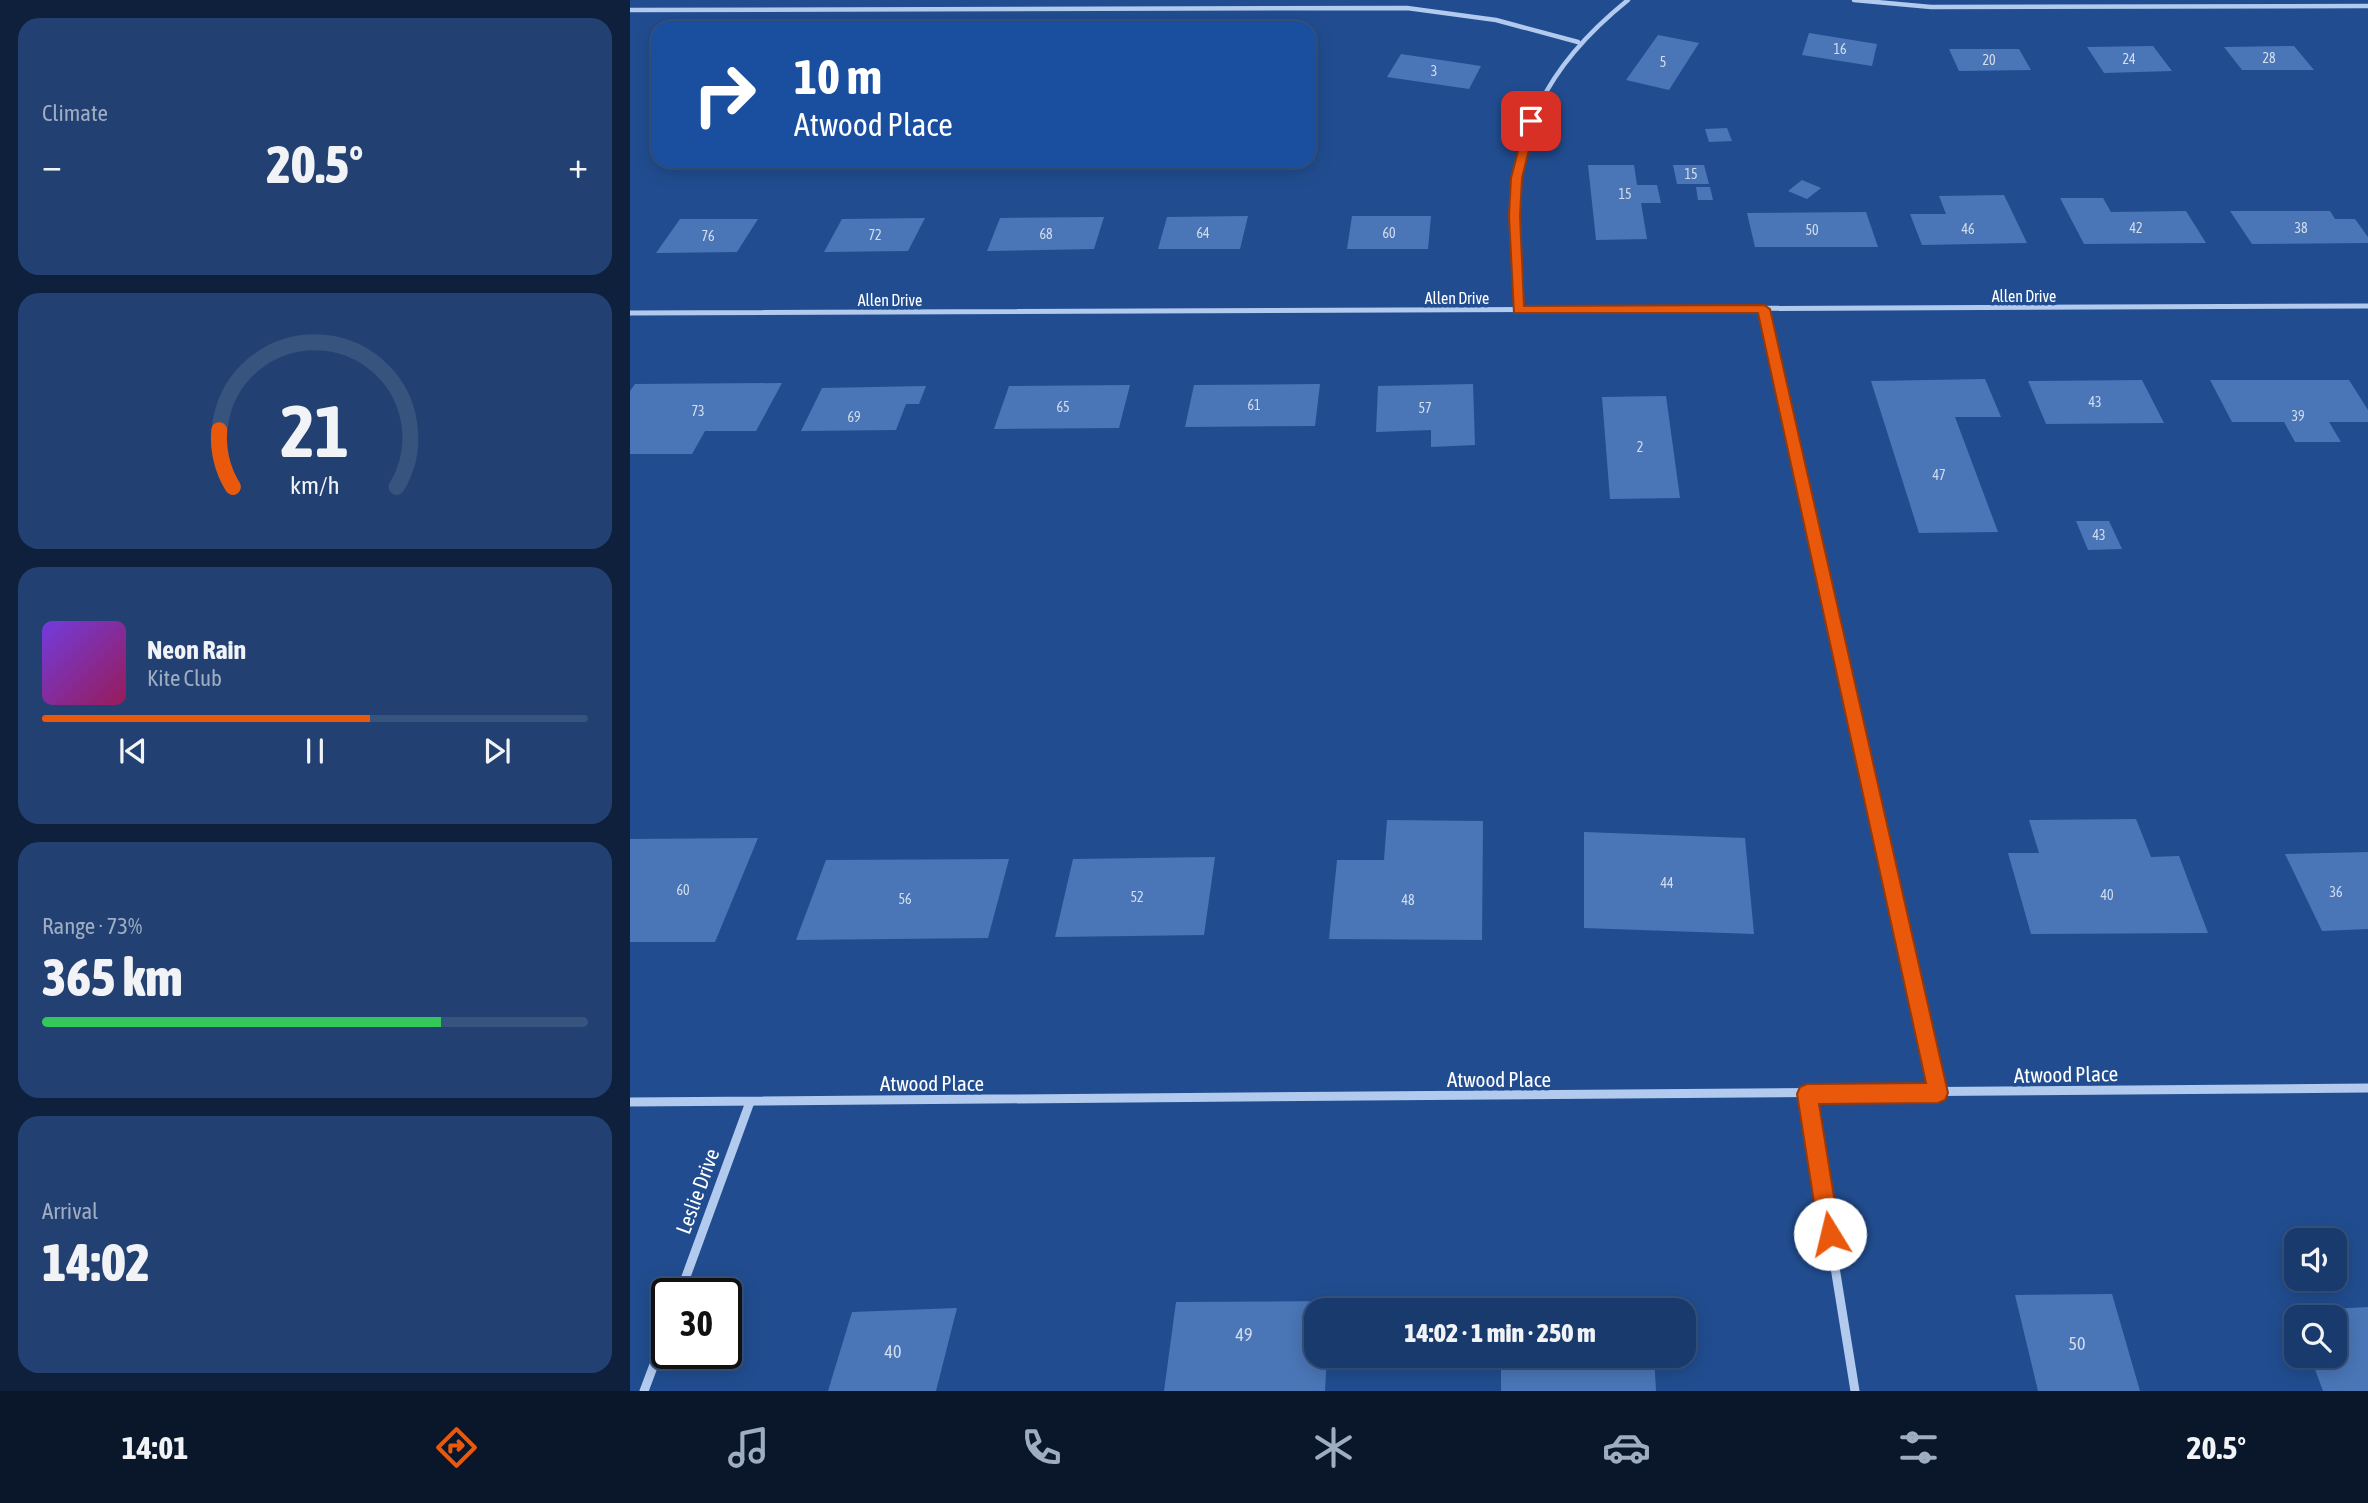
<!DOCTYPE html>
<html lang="en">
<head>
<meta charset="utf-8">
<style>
  body { margin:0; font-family:"Asap Condensed",sans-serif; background:#224172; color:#f1f3f6; height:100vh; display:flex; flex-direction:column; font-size:26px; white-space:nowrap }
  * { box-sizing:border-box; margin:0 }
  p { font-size:23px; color:#9fadc2 }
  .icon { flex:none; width:38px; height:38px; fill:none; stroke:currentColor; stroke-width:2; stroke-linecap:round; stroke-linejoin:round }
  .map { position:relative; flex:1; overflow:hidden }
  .drawer { display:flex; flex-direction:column; gap:18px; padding:18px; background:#0e203b; width:630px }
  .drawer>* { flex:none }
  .hud { position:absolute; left:21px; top:21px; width:665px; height:147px; border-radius:21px; box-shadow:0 4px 18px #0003,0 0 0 2px #37547f; background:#1a4fa0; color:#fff; overflow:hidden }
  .controls { position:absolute; left:1654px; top:1228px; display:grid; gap:14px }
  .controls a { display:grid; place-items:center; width:63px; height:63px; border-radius:14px; background:#193a6c; box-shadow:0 4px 18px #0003,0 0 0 2px #37547f; font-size:35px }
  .speed { position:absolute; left:21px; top:1278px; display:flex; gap:14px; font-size:35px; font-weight:700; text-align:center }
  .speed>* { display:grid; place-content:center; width:91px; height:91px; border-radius:50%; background:#193a6c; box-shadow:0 4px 18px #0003,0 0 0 2px #37547f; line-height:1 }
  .speed .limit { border:4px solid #111; border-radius:10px; background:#fff; color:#111 }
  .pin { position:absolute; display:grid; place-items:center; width:60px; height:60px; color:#fff; margin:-30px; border-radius:14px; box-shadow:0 4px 10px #0006 }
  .me { position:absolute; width:77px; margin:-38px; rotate:351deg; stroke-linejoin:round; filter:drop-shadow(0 0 5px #0008) }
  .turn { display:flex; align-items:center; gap:24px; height:147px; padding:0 28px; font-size:32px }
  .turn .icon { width:91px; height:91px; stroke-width:2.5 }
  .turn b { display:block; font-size:49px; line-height:60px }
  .big { font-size:52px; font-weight:800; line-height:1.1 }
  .drawer .tile { flex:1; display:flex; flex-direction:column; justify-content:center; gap:10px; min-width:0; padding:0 24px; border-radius:21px; background:#224172 }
  .drawer .dial { align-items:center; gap:0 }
  .dial svg { height:182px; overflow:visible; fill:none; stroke:#37547f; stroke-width:7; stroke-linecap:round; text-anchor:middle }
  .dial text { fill:#f1f3f6; stroke:none }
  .song { display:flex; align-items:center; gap:21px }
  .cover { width:84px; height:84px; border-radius:10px; background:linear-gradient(135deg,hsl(260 70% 55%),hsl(330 70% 35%)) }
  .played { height:7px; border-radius:4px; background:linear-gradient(90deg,#ea580c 60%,#37547f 60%) }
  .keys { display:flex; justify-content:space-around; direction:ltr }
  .heat { display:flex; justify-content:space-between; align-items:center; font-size:38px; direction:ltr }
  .charge { height:10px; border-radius:5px; background:linear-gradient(90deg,#34c759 73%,#37547f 0) }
  .trip { position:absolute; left:674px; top:1298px; width:392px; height:70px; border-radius:21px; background:#193a6c; box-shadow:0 4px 18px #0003,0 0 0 2px #37547f; font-weight:800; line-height:70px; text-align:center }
  .menu { display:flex; height:112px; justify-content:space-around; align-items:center; background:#0a172b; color:#9fadc2 }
  .menu .icon { width:49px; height:49px }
  .menu .active { color:#ea580c }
  .menu b { font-size:32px; color:#f1f3f6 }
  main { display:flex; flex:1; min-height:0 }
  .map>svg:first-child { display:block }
</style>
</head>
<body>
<main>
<section class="drawer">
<div class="tile"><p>Climate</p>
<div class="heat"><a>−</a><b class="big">20.5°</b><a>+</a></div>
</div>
<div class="tile dial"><svg viewBox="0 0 100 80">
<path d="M14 69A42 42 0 1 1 86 69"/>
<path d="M14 69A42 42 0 0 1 8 44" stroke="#ea580c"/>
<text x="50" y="56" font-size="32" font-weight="700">21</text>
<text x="50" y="72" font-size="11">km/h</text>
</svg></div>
<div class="tile">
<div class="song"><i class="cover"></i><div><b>Neon Rain</b><p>Kite Club</p></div></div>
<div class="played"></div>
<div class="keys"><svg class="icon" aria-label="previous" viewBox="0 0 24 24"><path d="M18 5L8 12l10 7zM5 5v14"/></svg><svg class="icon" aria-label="pause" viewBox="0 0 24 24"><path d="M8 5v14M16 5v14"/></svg><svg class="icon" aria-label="next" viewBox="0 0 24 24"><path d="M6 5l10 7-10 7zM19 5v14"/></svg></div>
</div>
<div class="tile"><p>Range · 73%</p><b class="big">365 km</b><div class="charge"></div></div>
<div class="tile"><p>Arrival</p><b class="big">14:02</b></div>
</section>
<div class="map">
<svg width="1738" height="1391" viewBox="0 0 1738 1391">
  <rect width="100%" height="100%" fill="#214d90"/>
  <g fill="#4a76b7">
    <path d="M1179,33L1247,44L1242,66L1172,55Z"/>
    <path d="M1028,35L1069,43L1039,90L996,80Z"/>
    <path d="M1523,46L1542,71L1474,73L1457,47Z"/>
    <path d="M1664,46L1684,70H1612L1594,47Z"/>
    <path d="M1319,49H1389L1401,70L1329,71Z"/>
    <path d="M771,54L851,66L839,89L757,77Z"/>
    <path d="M1097,128L1102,141L1079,142L1075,129Z"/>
    <path d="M958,165H1004L1007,185H1027L1031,203H1011L1017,239L966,240Z"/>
    <path d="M1043,165H1074L1079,184H1047Z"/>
    <path d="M1172,180L1191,188L1177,199L1158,191Z"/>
    <path d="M1066,187H1080L1083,200H1068Z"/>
    <path d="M1374,195L1397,243L1292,245L1280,214H1316L1309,196Z"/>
    <path d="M1430,198H1473L1481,212L1556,211L1576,243L1454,244Z"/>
    <path d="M1600,211H1700L1705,219H1725L1738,237V243L1622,244Z"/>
    <path d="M1236,212L1248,247H1125L1117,213Z"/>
    <path d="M618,216L610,249H528L537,217Z"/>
    <path d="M722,216H801L798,249H717Z"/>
    <path d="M474,217L464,249L357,251L370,218Z"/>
    <path d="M295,218L278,251L194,252L212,219Z"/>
    <path d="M50,219H128L107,252L26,253Z"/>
    <path d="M1355,379L1371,417H1325L1368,532L1289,533L1241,381Z"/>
    <path d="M1512,380L1534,423L1416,424L1398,381Z"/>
    <path d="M1580,380H1719L1738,410V422H1699L1711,442H1665L1654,422H1602Z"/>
    <path d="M152,383L126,431H75L62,454H0V391L5,384Z"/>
    <path d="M690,384L685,426L555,427L564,385Z"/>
    <path d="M843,384L845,445L801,447V430L746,432L748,386Z"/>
    <path d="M500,385L489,428L364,429L379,386Z"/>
    <path d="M296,386L289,404H276L266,430L171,431L192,388Z"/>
    <path d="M1036,396L1050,498L980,499L972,397Z"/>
    <path d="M1446,521H1479L1492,549L1458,550Z"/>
    <path d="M1506,819L1521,857L1549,856L1578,933L1401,934L1378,853H1409L1399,820Z"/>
    <path d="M757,820L853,821L852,940L699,939L707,860H754Z"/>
    <path d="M954,832L1115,838L1124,934L954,928Z"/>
    <path d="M128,838L85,942H0V839Z"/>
    <path d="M1738,852V929L1692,931L1655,854Z"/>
    <path d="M585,857L574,935L425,937L443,859Z"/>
    <path d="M379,859L358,938L166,940L196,860Z"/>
    <path d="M1482,1294L1510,1391H1408L1385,1295Z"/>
    <path d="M1019,1300L1020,1311H870V1303Z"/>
    <path d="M701,1301L700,1311H686V1356H697L695,1391H534L546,1302Z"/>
    <path d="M1738,1307V1391H1693L1680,1356H1704V1318H1665L1663,1311Z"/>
    <path d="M327,1308L306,1391H198L222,1312Z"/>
    <path d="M871,1356H1024L1026,1391H871Z"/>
  </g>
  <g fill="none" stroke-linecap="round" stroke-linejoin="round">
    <g stroke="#b2caed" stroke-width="4.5">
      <path d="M1224,0L1301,7L1738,6"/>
      <path d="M0,10L777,8L866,20L948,42"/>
      <path d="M885,239C882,133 916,66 998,0"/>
    </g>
    <g stroke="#b2caed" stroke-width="5">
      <path d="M885,237L889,310"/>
      <path d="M1134,309L1185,539"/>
      <path d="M0,313L1738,306"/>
    </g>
    <path stroke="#b2caed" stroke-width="7" d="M1185,537L1270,917"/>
    <g stroke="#b2caed" stroke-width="9">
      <path d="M1269,915L1309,1093"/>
      <path d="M1177,1094L1225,1391"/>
      <path d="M0,1102L1738,1088"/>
      <path d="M50,1293L120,1102"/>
      <path d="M14,1391L37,1330"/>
    </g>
  </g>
  <path fill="#ea580c" stroke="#983908" stroke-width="2" d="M901,117L906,121L892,178L890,216L894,306L1134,305L1140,309L1318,1093L1315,1100L1308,1103L1189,1104L1210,1234L1207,1242L1200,1245L1192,1242L1189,1234L1167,1094L1170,1087L1177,1084L1296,1083L1128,313H884L879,216L881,178L896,121Z"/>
  <g text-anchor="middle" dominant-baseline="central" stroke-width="7" stroke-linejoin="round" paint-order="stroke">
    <g font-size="14" fill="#d2dded">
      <text x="1210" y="49">16</text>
      <text x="1639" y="58">28</text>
      <text x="1499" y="59">24</text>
      <text x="1359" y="60">20</text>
      <text x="1033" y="62">5</text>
      <text x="804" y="71">3</text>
      <text x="1061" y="174">15</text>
      <text x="995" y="194">15</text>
      <text x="1506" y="228">42</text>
      <text x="1671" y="228">38</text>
      <text x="1338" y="229">46</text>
      <text x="1182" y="230">50</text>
      <text x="573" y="233">64</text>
      <text x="759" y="233">60</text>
      <text x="416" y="234">68</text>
      <text x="245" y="235">72</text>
      <text x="78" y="236">76</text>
      <text x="1465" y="402">43</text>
      <text x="624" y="405">61</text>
      <text x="433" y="407">65</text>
      <text x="795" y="408">57</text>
      <text x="68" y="411">73</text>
      <text x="1668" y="416">39</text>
      <text x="224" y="417">69</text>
      <text x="1010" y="447">2</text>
      <text x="1309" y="475">47</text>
      <text x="1469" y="535">43</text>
      <text x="1037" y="883">44</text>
      <text x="53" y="890">60</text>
      <text x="1706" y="892">36</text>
      <text x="1477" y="895">40</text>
      <text x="507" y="897">52</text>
      <text x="275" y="899">56</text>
      <text x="778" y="900">48</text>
    </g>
    <g font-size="16" fill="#fff" stroke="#214d90">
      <text x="1394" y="296">Allen Drive</text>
      <text x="827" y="298">Allen Drive</text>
      <text x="260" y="300">Allen Drive</text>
    </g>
    <g font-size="18" fill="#d2dded">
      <text x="614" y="1334">49</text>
      <text x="1447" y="1343">50</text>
      <text x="263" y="1351">40</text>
    </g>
    <g font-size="21" fill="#fff" stroke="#214d90">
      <text transform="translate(1436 1074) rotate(-1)">Atwood Place</text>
      <text x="869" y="1079">Atwood Place</text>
      <text x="302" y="1083">Atwood Place</text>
      <text transform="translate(67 1191) rotate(-70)">Leslie Drive</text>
    </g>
  </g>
</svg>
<div class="controls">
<a><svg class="icon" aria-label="sound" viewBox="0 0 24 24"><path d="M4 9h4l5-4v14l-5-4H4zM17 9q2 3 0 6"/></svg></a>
<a><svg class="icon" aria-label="search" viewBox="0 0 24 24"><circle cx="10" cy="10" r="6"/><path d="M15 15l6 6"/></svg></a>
</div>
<div class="speed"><div class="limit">30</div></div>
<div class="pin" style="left:901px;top:121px;background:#d93025"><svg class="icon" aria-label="arrive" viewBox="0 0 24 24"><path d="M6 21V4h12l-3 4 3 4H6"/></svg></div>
<svg class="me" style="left:1200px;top:1234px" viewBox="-20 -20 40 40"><circle r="19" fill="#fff"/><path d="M0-13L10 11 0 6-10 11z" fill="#ea580c"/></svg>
<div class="trip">14:02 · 1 min · 250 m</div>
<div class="hud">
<div class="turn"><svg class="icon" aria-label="right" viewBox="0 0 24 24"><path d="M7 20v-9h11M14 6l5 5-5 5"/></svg><div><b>10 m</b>Atwood Place</div></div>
</div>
</div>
</main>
<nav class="menu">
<b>14:01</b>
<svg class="icon active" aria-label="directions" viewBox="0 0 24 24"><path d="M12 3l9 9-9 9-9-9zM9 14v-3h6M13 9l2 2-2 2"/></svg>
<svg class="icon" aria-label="music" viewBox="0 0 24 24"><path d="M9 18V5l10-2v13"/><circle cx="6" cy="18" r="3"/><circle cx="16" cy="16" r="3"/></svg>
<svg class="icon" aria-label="phone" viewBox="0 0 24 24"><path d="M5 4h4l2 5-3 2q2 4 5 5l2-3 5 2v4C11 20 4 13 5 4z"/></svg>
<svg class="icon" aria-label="climate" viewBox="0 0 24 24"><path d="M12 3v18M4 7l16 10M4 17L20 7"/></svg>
<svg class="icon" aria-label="car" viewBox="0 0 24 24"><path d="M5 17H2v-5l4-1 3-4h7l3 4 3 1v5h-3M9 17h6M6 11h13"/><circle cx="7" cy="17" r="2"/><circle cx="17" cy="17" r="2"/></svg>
<svg class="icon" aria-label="filters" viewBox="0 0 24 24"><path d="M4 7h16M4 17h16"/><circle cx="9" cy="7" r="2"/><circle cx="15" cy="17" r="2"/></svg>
<b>20.5°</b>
</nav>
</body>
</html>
